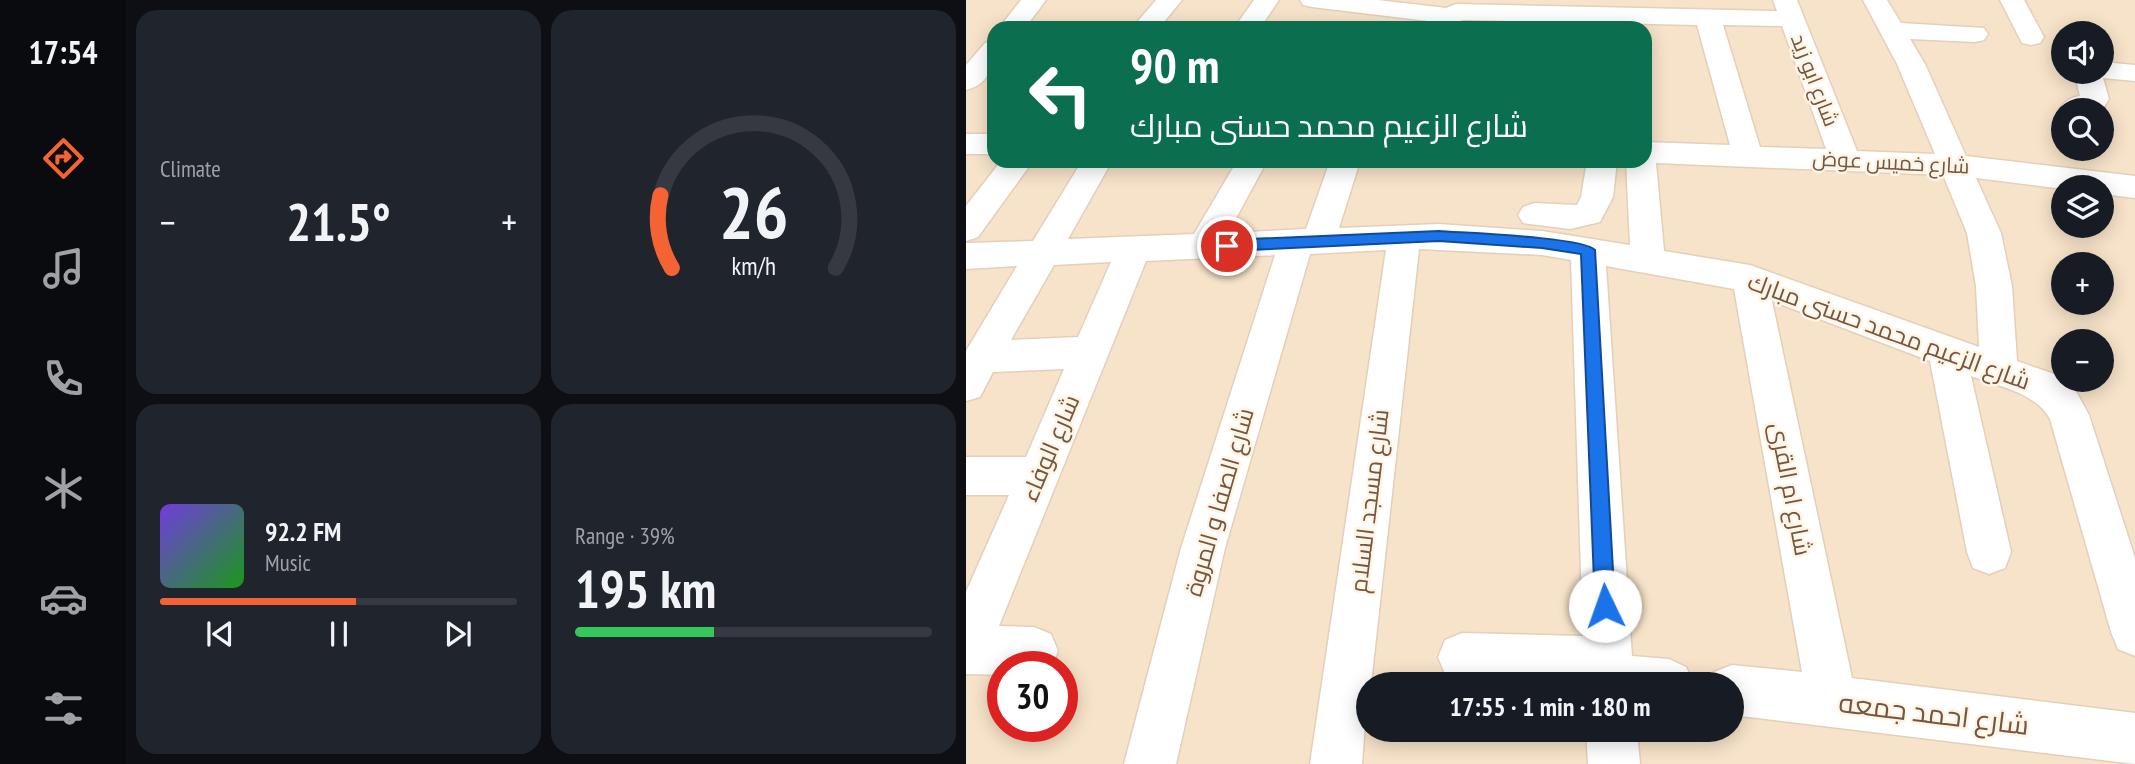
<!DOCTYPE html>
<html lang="en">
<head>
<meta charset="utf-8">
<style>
  body { margin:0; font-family:"PT Sans Narrow",Cairo,sans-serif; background:#20242c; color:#f1f3f6; height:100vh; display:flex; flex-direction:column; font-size:26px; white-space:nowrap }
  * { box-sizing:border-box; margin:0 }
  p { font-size:23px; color:#9ea1a6 }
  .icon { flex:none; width:38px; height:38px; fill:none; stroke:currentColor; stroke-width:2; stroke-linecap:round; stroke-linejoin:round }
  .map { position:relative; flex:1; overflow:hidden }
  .panel { display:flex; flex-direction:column; gap:10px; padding:10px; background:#0d0f14; width:840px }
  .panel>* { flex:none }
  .hud { position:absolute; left:21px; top:21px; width:665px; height:147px; border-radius:21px; box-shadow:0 4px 18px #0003; background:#0b6e4f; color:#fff; overflow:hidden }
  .buttons { position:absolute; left:1085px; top:21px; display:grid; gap:14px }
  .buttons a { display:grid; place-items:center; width:63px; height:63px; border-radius:50%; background:#171b24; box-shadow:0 4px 18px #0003; font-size:35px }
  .speed { position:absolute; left:21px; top:651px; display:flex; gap:14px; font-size:35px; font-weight:700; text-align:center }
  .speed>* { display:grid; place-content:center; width:91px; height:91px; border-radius:50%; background:#171b24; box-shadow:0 4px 18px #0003; line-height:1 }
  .speed .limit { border:10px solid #d22; background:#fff; color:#111 }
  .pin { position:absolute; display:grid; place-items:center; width:60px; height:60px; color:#fff; margin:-30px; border:4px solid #fff; border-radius:50%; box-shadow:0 2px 7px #0007 }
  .me { position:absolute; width:77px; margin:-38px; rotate:357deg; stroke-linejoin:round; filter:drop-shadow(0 0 5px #0008) }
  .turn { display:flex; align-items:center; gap:24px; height:147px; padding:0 28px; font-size:32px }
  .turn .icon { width:91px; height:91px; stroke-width:2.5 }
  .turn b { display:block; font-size:49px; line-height:60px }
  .big { font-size:52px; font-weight:800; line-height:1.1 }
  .panel .widget { flex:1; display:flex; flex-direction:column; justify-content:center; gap:10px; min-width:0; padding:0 24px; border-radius:21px; background:#20242c }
  .panel .dial { align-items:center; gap:0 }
  .dial svg { height:182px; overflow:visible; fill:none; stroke:#363941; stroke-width:7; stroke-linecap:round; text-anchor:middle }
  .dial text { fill:#f1f3f6; stroke:none }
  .song { display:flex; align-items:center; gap:21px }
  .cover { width:84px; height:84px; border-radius:10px; background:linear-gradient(135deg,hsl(260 70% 55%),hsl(120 70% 35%)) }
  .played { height:7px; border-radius:4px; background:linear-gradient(90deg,#f56334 55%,#363941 55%) }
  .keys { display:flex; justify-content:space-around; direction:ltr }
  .heat { display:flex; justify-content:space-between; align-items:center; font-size:38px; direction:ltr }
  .charge { height:10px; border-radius:5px; background:linear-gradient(90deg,#34c759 39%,#363941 0) }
  .panel .tiles { flex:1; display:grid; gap:10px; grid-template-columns:repeat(2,1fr) }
  .trip { position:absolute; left:390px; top:672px; width:388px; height:70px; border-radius:35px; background:#171b24; box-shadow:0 4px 18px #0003; font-weight:800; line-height:70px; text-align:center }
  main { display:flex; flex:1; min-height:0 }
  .tabs { display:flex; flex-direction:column; width:126px; justify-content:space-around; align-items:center; background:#090b0e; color:#9ea1a6 }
  .tabs .icon { width:49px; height:49px }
  .tabs .selected { color:#f56334 }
  .tabs b { font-size:32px; color:#f1f3f6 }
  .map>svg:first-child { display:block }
</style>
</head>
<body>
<main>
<nav class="tabs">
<b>17:54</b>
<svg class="icon selected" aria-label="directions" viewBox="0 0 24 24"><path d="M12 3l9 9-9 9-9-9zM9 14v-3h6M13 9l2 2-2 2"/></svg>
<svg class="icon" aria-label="music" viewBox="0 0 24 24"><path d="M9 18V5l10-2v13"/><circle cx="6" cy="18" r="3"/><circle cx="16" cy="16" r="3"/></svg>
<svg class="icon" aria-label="phone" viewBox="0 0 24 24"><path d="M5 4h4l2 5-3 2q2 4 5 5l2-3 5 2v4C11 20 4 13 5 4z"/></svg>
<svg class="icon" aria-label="climate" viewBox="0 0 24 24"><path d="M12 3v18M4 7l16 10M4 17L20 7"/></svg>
<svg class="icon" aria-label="car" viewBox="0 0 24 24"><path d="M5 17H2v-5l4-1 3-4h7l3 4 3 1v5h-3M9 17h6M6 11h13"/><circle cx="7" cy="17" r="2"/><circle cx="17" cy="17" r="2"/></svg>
<svg class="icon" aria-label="filters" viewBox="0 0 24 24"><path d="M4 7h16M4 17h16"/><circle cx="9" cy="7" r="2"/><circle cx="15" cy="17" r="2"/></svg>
</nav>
<section class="panel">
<div class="tiles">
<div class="widget"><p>Climate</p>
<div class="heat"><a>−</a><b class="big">21.5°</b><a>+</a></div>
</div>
<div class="widget dial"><svg viewBox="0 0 100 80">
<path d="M14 69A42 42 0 1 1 86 69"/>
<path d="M14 69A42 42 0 0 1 9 37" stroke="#f56334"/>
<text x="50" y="56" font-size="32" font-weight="700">26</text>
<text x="50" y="72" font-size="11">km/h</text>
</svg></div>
<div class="widget">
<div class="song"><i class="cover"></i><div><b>92.2 FM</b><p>Music</p></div></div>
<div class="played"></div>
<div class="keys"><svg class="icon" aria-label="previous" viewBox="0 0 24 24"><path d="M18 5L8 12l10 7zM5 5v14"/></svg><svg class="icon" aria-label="pause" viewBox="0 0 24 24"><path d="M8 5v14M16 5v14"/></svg><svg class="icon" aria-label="next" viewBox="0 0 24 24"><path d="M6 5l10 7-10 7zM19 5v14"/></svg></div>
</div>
<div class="widget"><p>Range · 39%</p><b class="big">195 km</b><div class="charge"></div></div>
</div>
</section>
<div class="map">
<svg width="1169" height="764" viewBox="0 0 1169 764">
  <rect width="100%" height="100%" fill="#fef2db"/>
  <path fill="#f7e3c9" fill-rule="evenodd" d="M0,0H1169V764H0ZM28,28H679V161H28ZM1097,33H1136V72H1097ZM1097,110H1136V149H1097ZM1097,187H1136V226H1097ZM1097,264H1136V303H1097ZM1097,341H1136V380H1097ZM37,667H96V726H37ZM402,684H766V730H402Z"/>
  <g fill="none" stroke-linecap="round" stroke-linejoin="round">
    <defs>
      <g id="minor">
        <path d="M55,0H80L59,28H33Z"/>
        <path d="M190,0H216L193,28H166Z"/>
        <path d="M288,0H313L294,28H268Z"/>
        <path d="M334,0H412L480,8L490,4L811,11L807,0H831L891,151L969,154L931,64L897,0H921L935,23L1018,28L1022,34L1018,40L1009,42L944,39L959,64L1000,156L1169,176V198L1136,194V187L1097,189L1010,178L1035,233L1046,286L1051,361L1097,377L1106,384L1123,415L1169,558V656L1152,649L1145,632L1084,419C1070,393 1032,386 1005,376L1045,552L1039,568L1023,574L1007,568L1001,552L964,361L806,301L886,678L1169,713V764L766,715V684H744L748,672L766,665L836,672L768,289L640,266L666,656L703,659L720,667L728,684L496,681L479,674L472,657L479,640L496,633L617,636L605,260L576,255L453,249L405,684H402L396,764H344L420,250L344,254L259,548L210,764H158L215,548L309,255L180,261L33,626L68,627L85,634L92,651L86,667H37V675L0,674V592L43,495H0V457H60L98,369L27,372L14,397L0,401V351L51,266L0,269V243L67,241L116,161H146L102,239L228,234L271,161H301L262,233L340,229L364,161H394L373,228L473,224L576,231L664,245L660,161H679V142L764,145L731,25L497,20L487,24L346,7L337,5ZM757,25L816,26L860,149L794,147ZM690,163L977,175L1001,233L1010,286L1013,347L784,265L698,251ZM145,262L112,337L45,340L88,265Z"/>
        <path d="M1034,0H1058L1078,37L1074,43L1065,45L1056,43Z"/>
        <path d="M28,41C28,63 25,84 0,90V65L19,43Z"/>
        <path d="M1136,62L1169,65V81L1137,78L1143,99L1136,110H1097V116L1093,110C1099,101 1103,98 1114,96L1108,72H1136Z"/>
        <rect x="0" y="134" width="28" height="20"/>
        <path d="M35,161H67L12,237L0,241V206Z"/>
        <path d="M621,161H651L647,197L634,222L604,229L557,223L552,215L557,207L568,203L611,205L615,197Z"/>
        <path d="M620,730H671L674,764H622Z"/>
      </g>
    </defs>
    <use href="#minor" stroke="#e4cfba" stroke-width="3"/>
    <use href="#minor" fill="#fff" fill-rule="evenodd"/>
  </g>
  <path fill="#1a73e8" stroke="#114b97" stroke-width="2" d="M473,231C497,233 618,237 629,250L649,606L646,613L639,616L632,613L629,606L615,254L576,248L473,241L261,251L254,246L261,240Z"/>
  <g text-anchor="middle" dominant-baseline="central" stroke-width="5" stroke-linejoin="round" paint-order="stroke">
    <g font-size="21" fill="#755643" stroke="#fff5e4">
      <text transform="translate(849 80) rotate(69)">شارع ابو زيد</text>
      <text transform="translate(925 162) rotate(3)">شارع خميس عوض</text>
    </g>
    <g font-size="24" fill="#755643" stroke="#fff5e4">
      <text transform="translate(923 331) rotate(20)">شارع الزعيم محمد حسنى مبارك</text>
      <text transform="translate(84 448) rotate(-67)">شارع الوفاء</text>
      <text transform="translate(825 489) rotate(79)">شارع ام القرى</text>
      <text transform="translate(403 501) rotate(-83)">شارع مسجد السلام</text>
      <text transform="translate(253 502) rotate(-74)">شارع الصفا و المروة</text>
    </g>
    <g font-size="28" fill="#755643" stroke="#fff5e4">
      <text transform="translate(968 713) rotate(7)">شارع احمد جمعه</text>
    </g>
  </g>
</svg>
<div class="buttons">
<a><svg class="icon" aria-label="sound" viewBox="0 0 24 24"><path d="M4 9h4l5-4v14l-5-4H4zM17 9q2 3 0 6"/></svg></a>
<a><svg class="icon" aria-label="search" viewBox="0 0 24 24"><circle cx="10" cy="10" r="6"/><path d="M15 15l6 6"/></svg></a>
<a><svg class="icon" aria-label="layers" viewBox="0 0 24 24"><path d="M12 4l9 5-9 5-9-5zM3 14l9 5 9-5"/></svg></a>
<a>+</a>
<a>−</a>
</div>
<div class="speed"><div class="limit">30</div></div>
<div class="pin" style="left:261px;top:246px;background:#d93025"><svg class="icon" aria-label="arrive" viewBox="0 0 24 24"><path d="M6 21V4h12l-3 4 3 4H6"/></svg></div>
<svg class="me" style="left:639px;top:606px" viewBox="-20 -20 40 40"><circle r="19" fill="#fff"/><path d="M0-13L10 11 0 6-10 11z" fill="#1a73e8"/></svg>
<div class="trip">17:55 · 1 min · 180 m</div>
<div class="hud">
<div class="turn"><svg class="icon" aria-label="left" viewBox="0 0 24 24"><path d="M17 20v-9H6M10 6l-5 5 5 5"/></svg><div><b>90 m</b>شارع الزعيم محمد حسنى مبارك</div></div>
</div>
</div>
</main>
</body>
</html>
